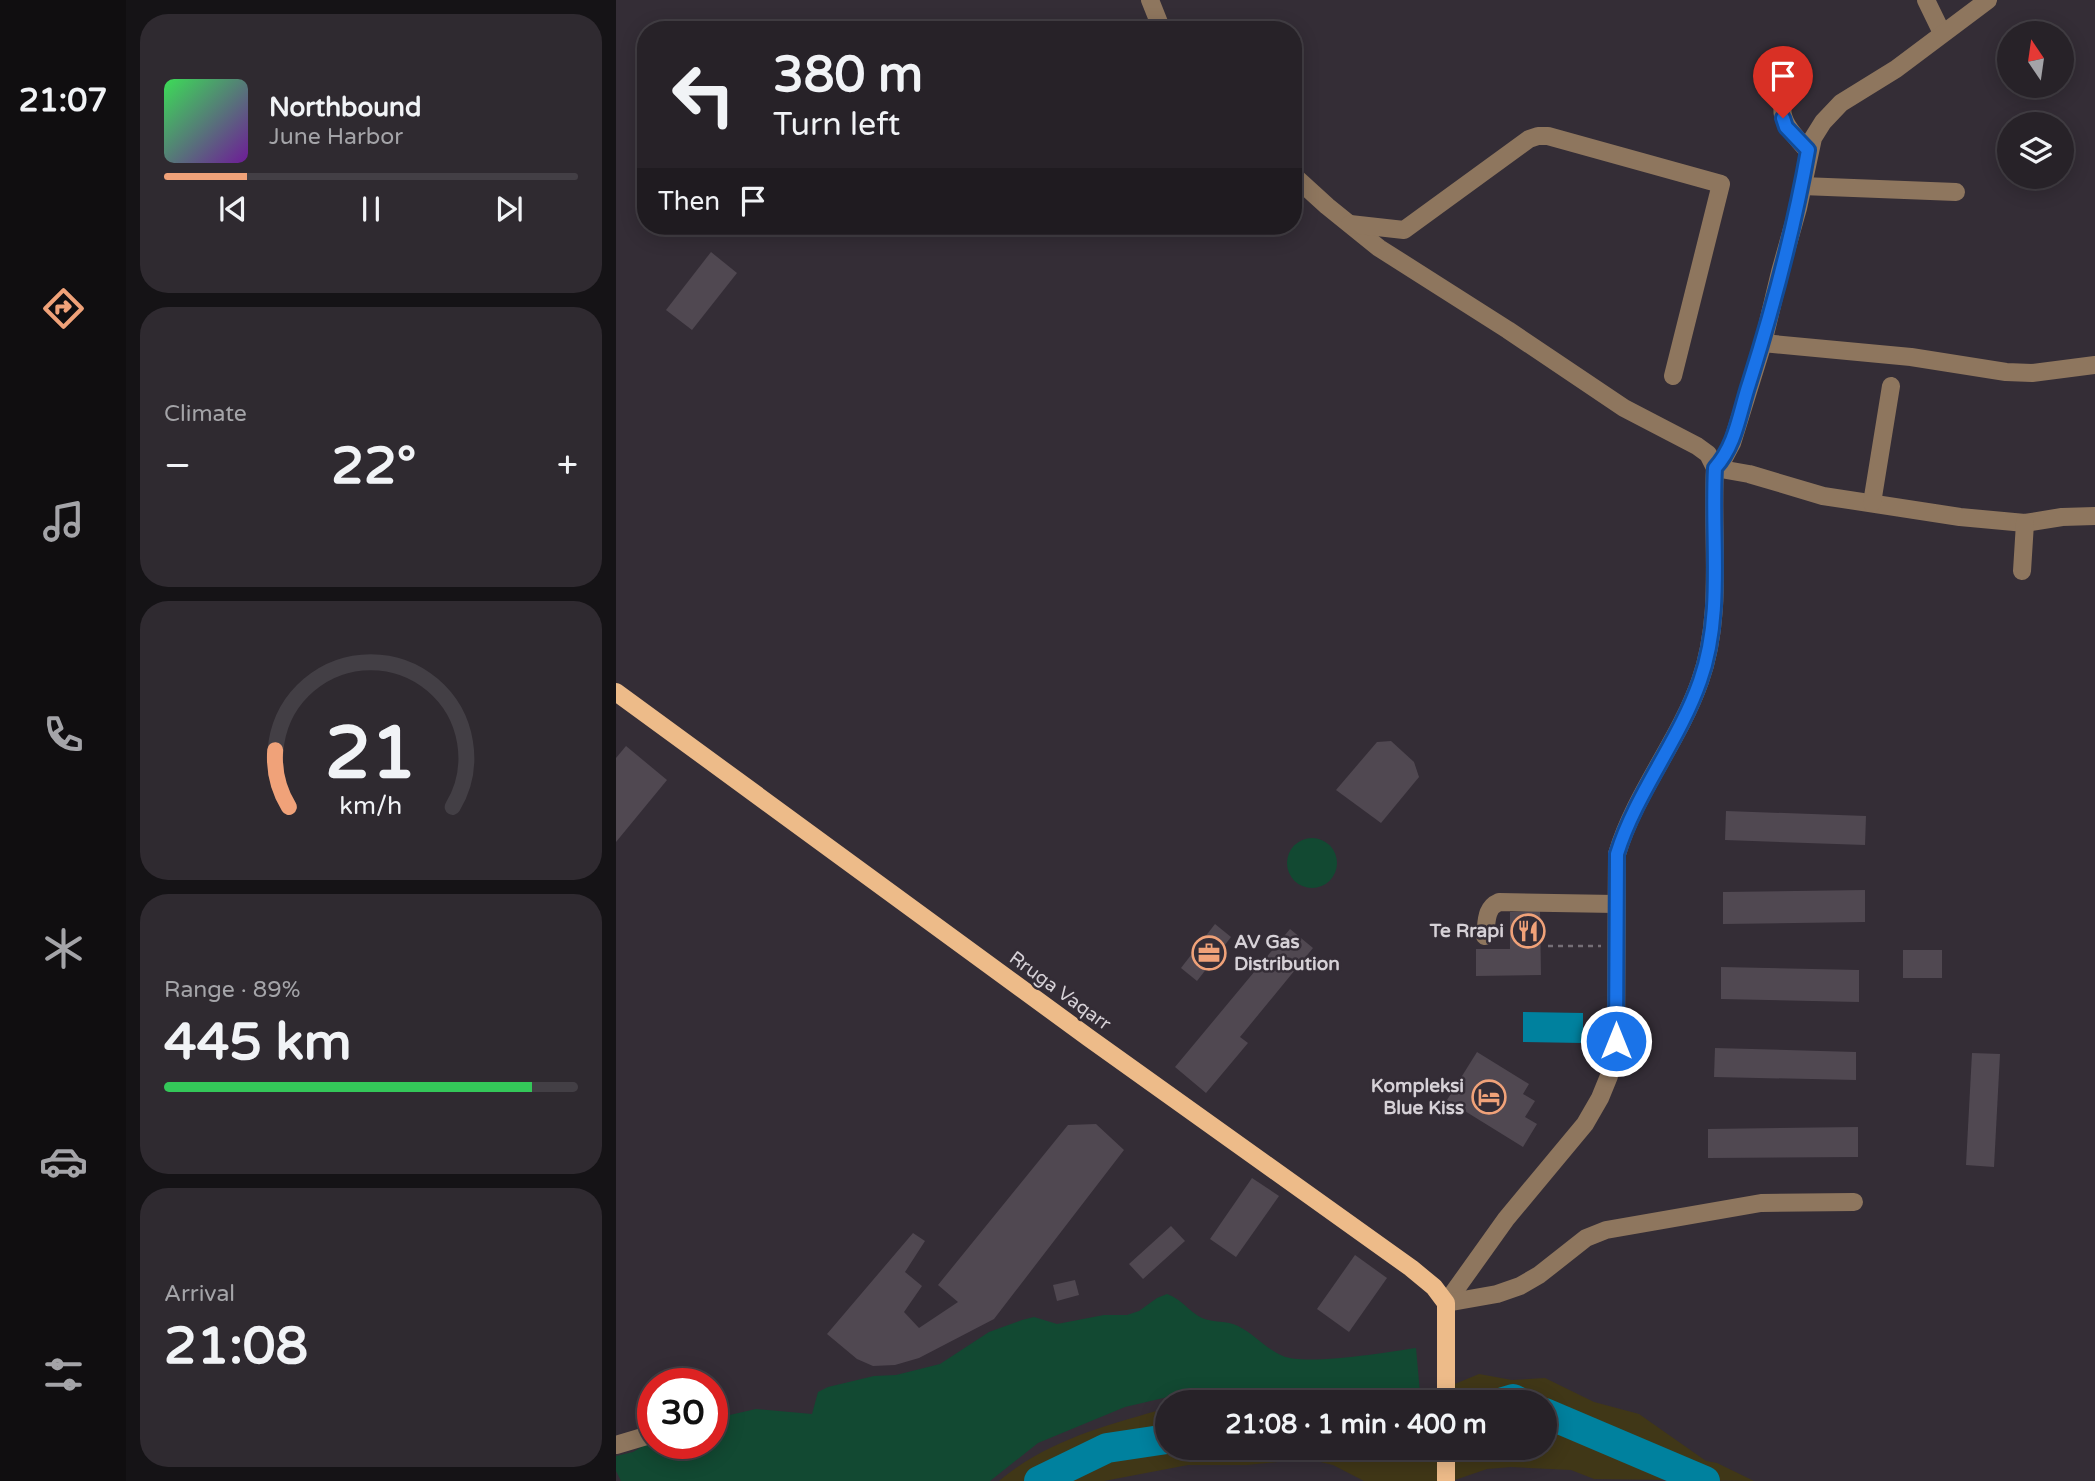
<!DOCTYPE html>
<html lang="en">
<head>
<meta charset="utf-8">
<style>
  body { margin:0; font-family:"Varela Round",sans-serif; background:#2f2a30; color:#f1f3f6; height:100vh; display:flex; flex-direction:column; font-size:26px; white-space:nowrap }
  * { box-sizing:border-box; margin:0 }
  p { font-size:23px; color:#a4a4a8 }
  .icon { flex:none; width:38px; height:38px; fill:none; stroke:currentColor; stroke-width:2; stroke-linecap:round; stroke-linejoin:round }
  .map { position:relative; flex:1; overflow:hidden }
  .sheet { display:flex; flex-direction:column; gap:14px; padding:14px; background:#151316; width:490px }
  .sheet>* { flex:none }
  .guide { position:absolute; left:21px; top:21px; width:665px; height:214px; border-radius:28px; box-shadow:0 4px 18px #0003,0 0 0 2px #433f45; background:#272228; color:#f1f3f6; overflow:hidden }
  .needle { width:46px; rotate:347deg }
  .tools { position:absolute; left:1381px; top:21px; display:grid; gap:14px }
  .tools a { display:grid; place-items:center; width:77px; height:77px; border-radius:50%; background:#272228; box-shadow:0 4px 18px #0003,0 0 0 2px #433f45; font-size:35px }
  .speed { position:absolute; left:21px; top:1368px; display:flex; gap:14px; font-size:35px; font-weight:700; text-align:center }
  .speed>* { display:grid; place-content:center; width:91px; height:91px; border-radius:50%; background:#272228; box-shadow:0 4px 18px #0003,0 0 0 2px #433f45; line-height:1 }
  .speed .limit { border:10px solid #d22; background:#fff; color:#111 }
  .pin { position:absolute; display:grid; place-items:center; width:60px; height:60px; color:#fff; margin:-72px -30px; border-radius:50% 50% 50% 0; rotate:-45deg; box-shadow:0 0 7px #0007 }
  .pin .icon { rotate:45deg }
  .me { position:absolute; width:77px; margin:-38px; rotate:0deg; stroke-linejoin:round; filter:drop-shadow(0 0 5px #0008) }
  .turn { display:flex; align-items:center; gap:24px; height:147px; padding:0 21px; font-size:32px }
  .turn .icon { width:91px; height:91px; stroke-width:2.5 }
  .turn b { display:block; font-size:49px; line-height:60px }
  .then { display:flex; align-items:center; height:66px; padding:0 21px; background:#0003; gap:14px; font-size:26px }
  .big { font-size:52px; font-weight:800; line-height:1.1 }
  .sheet .widget { flex:1; display:flex; flex-direction:column; justify-content:center; gap:10px; min-width:0; padding:0 24px; border-radius:28px; background:#2f2a30 }
  .sheet .dial { align-items:center; gap:0 }
  .dial svg { height:182px; overflow:visible; fill:none; stroke:#433f45; stroke-width:7; stroke-linecap:round; text-anchor:middle }
  .dial text { fill:#f1f3f6; stroke:none }
  .song { display:flex; align-items:center; gap:21px }
  .cover { width:84px; height:84px; border-radius:10px; background:linear-gradient(135deg,hsl(130 70% 55%),hsl(280 70% 35%)) }
  .played { height:7px; border-radius:4px; background:linear-gradient(90deg,#f0a279 20%,#433f45 20%) }
  .keys { display:flex; justify-content:space-around; direction:ltr }
  .heat { display:flex; justify-content:space-between; align-items:center; font-size:38px; direction:ltr }
  .charge { height:10px; border-radius:5px; background:linear-gradient(90deg,#34c759 89%,#433f45 0) }
  .trip { position:absolute; left:539px; top:1390px; width:402px; height:70px; border-radius:35px; background:#272228; box-shadow:0 4px 18px #0003,0 0 0 2px #433f45; font-weight:800; line-height:70px; text-align:center }
  main { display:flex; flex:1; min-height:0 }
  .tabs { display:flex; flex-direction:column; width:126px; justify-content:space-around; align-items:center; background:#100e10; color:#a4a4a8 }
  .tabs .icon { width:49px; height:49px }
  .tabs .on { color:#f0a279 }
  .tabs b { font-size:32px; color:#f1f3f6 }
  .map>svg:first-child { display:block }
</style>
</head>
<body>
<main>
<nav class="tabs">
<b>21:07</b>
<svg class="icon on" aria-label="directions" viewBox="0 0 24 24"><path d="M12 3l9 9-9 9-9-9zM9 14v-3h6M13 9l2 2-2 2"/></svg>
<svg class="icon" aria-label="music" viewBox="0 0 24 24"><path d="M9 18V5l10-2v13"/><circle cx="6" cy="18" r="3"/><circle cx="16" cy="16" r="3"/></svg>
<svg class="icon" aria-label="phone" viewBox="0 0 24 24"><path d="M5 4h4l2 5-3 2q2 4 5 5l2-3 5 2v4C11 20 4 13 5 4z"/></svg>
<svg class="icon" aria-label="climate" viewBox="0 0 24 24"><path d="M12 3v18M4 7l16 10M4 17L20 7"/></svg>
<svg class="icon" aria-label="car" viewBox="0 0 24 24"><path d="M5 17H2v-5l4-1 3-4h7l3 4 3 1v5h-3M9 17h6M6 11h13"/><circle cx="7" cy="17" r="2"/><circle cx="17" cy="17" r="2"/></svg>
<svg class="icon" aria-label="filters" viewBox="0 0 24 24"><path d="M4 7h16M4 17h16"/><circle cx="9" cy="7" r="2"/><circle cx="15" cy="17" r="2"/></svg>
</nav>
<section class="sheet">
<div class="widget">
<div class="song"><i class="cover"></i><div><b>Northbound</b><p>June Harbor</p></div></div>
<div class="played"></div>
<div class="keys"><svg class="icon" aria-label="previous" viewBox="0 0 24 24"><path d="M18 5L8 12l10 7zM5 5v14"/></svg><svg class="icon" aria-label="pause" viewBox="0 0 24 24"><path d="M8 5v14M16 5v14"/></svg><svg class="icon" aria-label="next" viewBox="0 0 24 24"><path d="M6 5l10 7-10 7zM19 5v14"/></svg></div>
</div>
<div class="widget"><p>Climate</p>
<div class="heat"><a>−</a><b class="big">22°</b><a>+</a></div>
</div>
<div class="widget dial"><svg viewBox="0 0 100 80">
<path d="M14 69A42 42 0 1 1 86 69"/>
<path d="M14 69A42 42 0 0 1 8 44" stroke="#f0a279"/>
<text x="50" y="56" font-size="32" font-weight="700">21</text>
<text x="50" y="72" font-size="11">km/h</text>
</svg></div>
<div class="widget"><p>Range · 89%</p><b class="big">445 km</b><div class="charge"></div></div>
<div class="widget"><p>Arrival</p><b class="big">21:08</b></div>
</section>
<div class="map">
<svg width="1479" height="1481" viewBox="0 0 1479 1481">
  <rect width="100%" height="100%" fill="#342d36"/>
  <g fill="#124932">
    <circle cx="696" cy="863" r="25"/>
    <path d="M551,1294C566,1299 572,1311 586,1318C597,1323 611,1320 622,1326C638,1334 650,1349 667,1356C689,1366 773,1352 800,1348L804,1393L782,1399H748L687,1391L653,1394L569,1393L509,1407L422,1443L374,1481H5L0,1471V1456L17,1452L34,1442L37,1444H96V1419L140,1409L196,1414L202,1392L212,1387L258,1376L280,1375L324,1364L373,1332L406,1320L418,1317L441,1324L488,1315H511L523,1311L541,1298Z"/>
  </g>
  <path fill="#403717" d="M863,1374L896,1380L929,1378L978,1402L1023,1414L1090,1461L1101,1463L1138,1481L978,1479L955,1470L895,1467L871,1469L836,1481H748L717,1465L692,1459L631,1465H572L488,1481H383C431,1440 492,1425 551,1408V1447H929V1402H781L805,1398Z"/>
  <path fill="#00819e" d="M907,1012L967,1013V1043L907,1042Z"/>
  <g fill="none" stroke-linecap="round" stroke-linejoin="round">
    <g stroke="#00819e" stroke-width="30">
      <path d="M887,1402L897,1399L903,1402"/>
      <path d="M929,1413L1089,1481"/>
      <path d="M423,1481L491,1448L551,1439"/>
    </g>
  </g>
  <g fill="#504851">
    <path d="M95,252L121,273L76,330L50,310Z"/>
    <path d="M775,741L798,762L803,777L765,823L720,790L761,742Z"/>
    <path d="M10,746L51,780L0,842V758Z"/>
    <path d="M1110,811L1250,816L1249,845L1109,840Z"/>
    <path d="M1249,890V922L1107,924V892Z"/>
    <path d="M924,911L925,975L860,976V949H894V912Z"/>
    <path d="M599,924L615,937L581,981L565,968Z"/>
    <path d="M674,929L697,948L624,1037L632,1043L590,1093L559,1067Z"/>
    <rect x="1287" y="950" width="39" height="28"/>
    <path d="M1105,967L1243,970V1002L1105,999Z"/>
    <path d="M1099,1048L1240,1052V1080L1098,1077Z"/>
    <path d="M861,1052L913,1084L907,1094L919,1101L909,1117L921,1124L907,1147L831,1100Z"/>
    <path d="M1356,1053L1384,1054L1378,1167L1350,1165Z"/>
    <path d="M480,1124L508,1150L378,1319L303,1358L279,1365L257,1366L241,1359L211,1334L297,1233L309,1241L289,1272L306,1286L288,1312L303,1328L342,1302L322,1285L452,1125Z"/>
    <path d="M1242,1127V1157L1092,1158V1129Z"/>
    <path d="M636,1178L663,1196L620,1257L594,1239Z"/>
    <path d="M555,1226L569,1241L527,1279L513,1264Z"/>
    <path d="M739,1255L771,1278L733,1332L701,1309Z"/>
    <path d="M459,1280L463,1295L441,1301L437,1285Z"/>
  </g>
  <g fill="none" stroke-linecap="round" stroke-linejoin="round">
    <path stroke="#746e76" stroke-width="2.5" stroke-dasharray="5 5" stroke-linecap="butt" d="M932,946H985"/>
    <g stroke="#8e765e" stroke-width="18">
      <path d="M534,0L546,30"/>
      <path d="M1310,0L1326,33"/>
      <path d="M1179,70C1160,113 1161,117 1192,151"/>
      <path d="M677,175L711,206L763,248L892,330L1008,408L1081,446L1092,454L1099,468C1095,538 1108,614 1084,681C1063,741 1019,793 1001,854L1000,1041L993,1076L984,1098L969,1124L890,1219L830,1303"/>
      <path d="M1186,186L1340,192"/>
      <path d="M734,224L788,230L913,139L922,136H932L1105,184L1057,376"/>
      <path d="M1147,343L1295,357L1390,372L1416,373L1479,365"/>
      <path d="M1099,468L1108,458L1116,443L1147,343L1164,272L1182,208L1197,138L1207,122L1225,103L1280,69L1372,0"/>
      <path d="M1099,468L1133,474L1207,496L1344,517L1409,523L1446,517L1479,516"/>
      <path d="M1256,503L1275,386"/>
      <path d="M1406,571L1409,523"/>
      <path d="M869,936C871,922 869,908 883,902L1000,904"/>
      <path d="M830,1303L881,1294L904,1286L923,1275L970,1238L990,1230L1145,1203L1238,1202"/>
      <path d="M0,1445L37,1434"/>
    </g>
    <g stroke="#edbb89" stroke-width="18">
      <path d="M0,692L473,1038L795,1268L818,1287L830,1303V1402"/>
      <path d="M830,1481V1447"/>
    </g>
  </g>
  <g fill="none" stroke-linecap="round" stroke-linejoin="round">
    <defs>
      <path id="route" d="M1000,1041L1001,854C1020,793 1063,741 1084,681C1108,614 1095,538 1099,468C1120,445 1123,414 1133,384C1157,308 1178,230 1192,150L1170,127L1167,118"/>
    </defs>
    <use href="#route" stroke="#114b97" stroke-width="18"/>
    <use href="#route" stroke="#1a73e8" stroke-width="12"/>
  </g>
  <defs>
    <symbol id="restaurant-ring" viewBox="-11 -11 22 22"><circle r="9.5" fill="#342d36" stroke="#f0a279" stroke-width="1.5"/><path d="M-5-6h1v4h1v-4h1v4h1v-4h1v5L-1.5 .5V6h-2V.5L-5-1ZM5-6V6H3V1.5H1.5Q1.5-4 5-6Z" fill="#f0a279"/></symbol>
    <symbol id="office-ring" viewBox="-11 -11 22 22"><circle r="9.5" fill="#342d36" stroke="#f0a279" stroke-width="1.5"/><path d="M-6-3h4V-5.5h4V-3h4V5H-6ZM-1-4.5V-3h2v-1.5ZM-6 0V1H6V0Z" fill="#f0a279"/></symbol>
    <symbol id="hotel-ring" viewBox="-11 -11 22 22"><circle r="9.5" fill="#342d36" stroke="#f0a279" stroke-width="1.5"/><path d="M-6-4.5h1.5V1H6V5H4.5V3h-9V5H-6ZM-4 0a1.8 1.8 0 1 1 3.6 0ZM.5 0V-2.5h3Q6-2.5 6 0Z" fill="#f0a279"/></symbol>
  </defs>
  <g fill-rule="evenodd">
    <use href="#restaurant-ring" x="893" y="912" width="38" height="38"/>
    <use href="#office-ring" x="574" y="934" width="38" height="38"/>
    <use href="#hotel-ring" x="854" y="1078" width="38" height="38"/>
  </g>
  <g text-anchor="middle" dominant-baseline="central" stroke-width="5" stroke-linejoin="round" paint-order="stroke">
    <g font-size="19" font-weight="bold" fill="#d6d1d7" stroke="#342d36" text-anchor="end">
      <text x="888" y="931">Te Rrapi</text>
      <text x="618" y="942" text-anchor="start">AV Gas<tspan x="618" dy="22">Distribution</tspan></text>
      <text x="848" y="1086">Kompleksi<tspan x="848" dy="22">Blue Kiss</tspan></text>
    </g>
    <g font-size="19" fill="#d6d1d7" stroke="#342d36">
      <text transform="translate(444 991) rotate(36)">Rruga Vaqarr</text>
    </g>
  </g>
</svg>
<div class="tools">
<a><svg class="needle" viewBox="-14 -14 28 28"><path d="M0-13l5 13h-10z" fill="#e53935"/><path d="M0 13l5-13h-10z" fill="#a4a4a8"/></svg></a>
<a><svg class="icon" aria-label="layers" viewBox="0 0 24 24"><path d="M12 4l9 5-9 5-9-5zM3 14l9 5 9-5"/></svg></a>
</div>
<div class="speed"><div class="limit">30</div></div>
<div class="pin" style="left:1167px;top:118px;background:#d93025"><svg class="icon" aria-label="arrive" viewBox="0 0 24 24"><path d="M6 21V4h12l-3 4 3 4H6"/></svg></div>
<svg class="me" style="left:1000px;top:1041px" viewBox="-20 -20 40 40"><circle r="17" fill="#1a73e8" stroke="#fff" stroke-width="3"/><path d="M0-11L8 9 0 5-8 9z" fill="#fff"/></svg>
<div class="trip">21:08 · 1 min · 400 m</div>
<div class="guide">
<div class="turn"><svg class="icon" aria-label="left" viewBox="0 0 24 24"><path d="M17 20v-9H6M10 6l-5 5 5 5"/></svg><div><b>380 m</b>Turn left</div></div>
<div class="then">Then<svg class="icon" aria-label="arrive" viewBox="0 0 24 24"><path d="M6 21V4h12l-3 4 3 4H6"/></svg></div>
</div>
</div>
</main>
</body>
</html>
